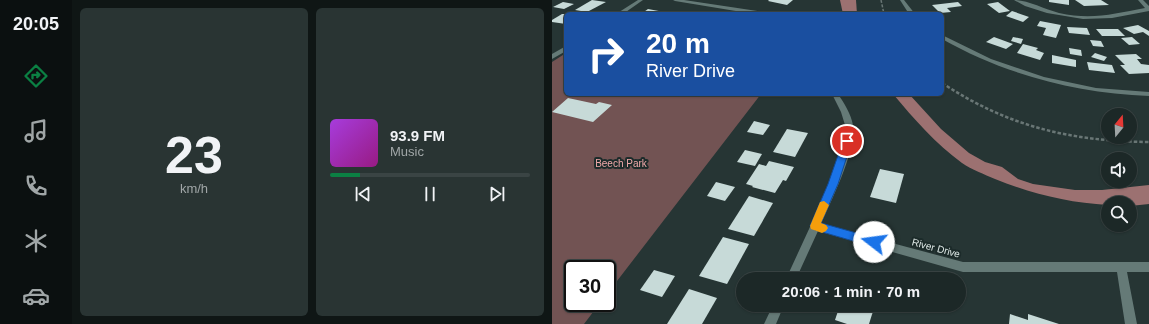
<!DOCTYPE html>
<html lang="en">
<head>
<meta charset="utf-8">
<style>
  body { margin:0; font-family:Arial,sans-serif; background:#293433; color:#f1f3f6; height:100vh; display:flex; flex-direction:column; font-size:15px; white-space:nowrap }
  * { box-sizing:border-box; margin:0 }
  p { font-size:13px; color:#a0a6a7 }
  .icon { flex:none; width:22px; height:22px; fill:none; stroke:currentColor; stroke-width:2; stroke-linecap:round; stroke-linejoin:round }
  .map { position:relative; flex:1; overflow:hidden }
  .panel { display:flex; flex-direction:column; gap:8px; padding:8px; background:#0f1615; width:480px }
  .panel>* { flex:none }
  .top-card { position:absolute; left:12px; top:12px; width:380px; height:84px; border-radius:6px; box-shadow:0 1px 3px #0004,0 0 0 1px #3a4444; background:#1a4fa0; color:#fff; overflow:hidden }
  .needle { width:26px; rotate:18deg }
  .controls { position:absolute; left:549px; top:108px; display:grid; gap:8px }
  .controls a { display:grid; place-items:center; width:36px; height:36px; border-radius:50%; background:#1c2827; box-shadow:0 1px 3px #0004,0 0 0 1px #3a4444; font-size:20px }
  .speed { position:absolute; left:12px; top:260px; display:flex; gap:8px; font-size:20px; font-weight:700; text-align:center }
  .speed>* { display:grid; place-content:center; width:52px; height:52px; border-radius:50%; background:#1c2827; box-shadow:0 1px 3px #0004,0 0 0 1px #3a4444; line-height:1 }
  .speed .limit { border:2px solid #111; border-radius:6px; background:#fff; color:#111 }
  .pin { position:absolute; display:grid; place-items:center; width:34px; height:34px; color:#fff; margin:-17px; border:2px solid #fff; border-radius:50%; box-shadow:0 1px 4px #0007 }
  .me { position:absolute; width:44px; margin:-22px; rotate:285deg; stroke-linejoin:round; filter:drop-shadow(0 0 3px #0008) }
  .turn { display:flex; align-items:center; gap:14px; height:84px; padding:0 16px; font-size:18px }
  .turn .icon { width:52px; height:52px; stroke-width:2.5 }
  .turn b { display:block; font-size:28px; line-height:34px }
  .panel .card { flex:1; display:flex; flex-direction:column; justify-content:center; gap:6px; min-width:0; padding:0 14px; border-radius:6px; background:#293433 }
  .panel .dial { align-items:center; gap:0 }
  .dial b { font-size:52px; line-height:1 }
  .song { display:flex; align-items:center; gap:12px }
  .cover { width:48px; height:48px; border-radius:6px; background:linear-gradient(135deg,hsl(280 70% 55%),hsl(310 70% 35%)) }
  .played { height:4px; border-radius:2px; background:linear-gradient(90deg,#0b8043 15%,#3a4444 15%) }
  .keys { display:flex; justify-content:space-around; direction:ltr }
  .panel .tiles { flex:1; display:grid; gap:8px; grid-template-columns:repeat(2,1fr) }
  .trip { position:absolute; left:184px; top:272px; width:230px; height:40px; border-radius:20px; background:#1c2827; box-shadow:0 1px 3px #0004,0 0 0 1px #3a4444; font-weight:700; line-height:40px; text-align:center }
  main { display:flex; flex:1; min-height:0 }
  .tab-bar { display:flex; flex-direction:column; width:72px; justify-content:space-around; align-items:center; background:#0b1010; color:#a0a6a7 }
  .tab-bar .icon { width:28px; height:28px }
  .tab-bar .selected { color:#0b8043 }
  .tab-bar b { font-size:18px; color:#f1f3f6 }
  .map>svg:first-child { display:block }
</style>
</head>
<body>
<main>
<nav class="tab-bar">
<b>20:05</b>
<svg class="icon selected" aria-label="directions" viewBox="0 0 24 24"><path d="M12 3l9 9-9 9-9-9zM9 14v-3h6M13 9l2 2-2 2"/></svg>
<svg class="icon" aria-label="music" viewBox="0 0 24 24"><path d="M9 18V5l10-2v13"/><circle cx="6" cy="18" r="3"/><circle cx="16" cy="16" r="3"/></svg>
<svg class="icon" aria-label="phone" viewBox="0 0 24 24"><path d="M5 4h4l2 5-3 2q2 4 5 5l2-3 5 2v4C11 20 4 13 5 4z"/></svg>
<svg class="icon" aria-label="climate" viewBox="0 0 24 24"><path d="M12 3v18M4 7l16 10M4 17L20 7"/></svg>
<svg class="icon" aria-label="car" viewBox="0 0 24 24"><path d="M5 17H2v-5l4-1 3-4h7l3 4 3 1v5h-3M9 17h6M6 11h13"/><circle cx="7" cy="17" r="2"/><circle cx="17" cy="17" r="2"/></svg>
</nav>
<section class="panel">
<div class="tiles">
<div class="card dial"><b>23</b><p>km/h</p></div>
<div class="card">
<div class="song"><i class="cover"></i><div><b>93.9 FM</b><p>Music</p></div></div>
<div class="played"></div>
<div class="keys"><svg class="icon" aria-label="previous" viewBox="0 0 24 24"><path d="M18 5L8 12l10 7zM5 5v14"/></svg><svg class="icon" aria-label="pause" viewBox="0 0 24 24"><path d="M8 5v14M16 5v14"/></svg><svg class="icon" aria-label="next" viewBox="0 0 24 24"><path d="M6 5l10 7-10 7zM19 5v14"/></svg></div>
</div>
</div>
</section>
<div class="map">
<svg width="597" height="324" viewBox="0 0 597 324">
  <rect width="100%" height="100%" fill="#263534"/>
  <path fill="#725353" d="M14,53V94H209L55,294V269H21V303H48L32,324H0V62Z"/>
  <g fill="#9c7171">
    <path d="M288,0H304L305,14H291Z"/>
    <path d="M341,94H357L389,129L417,153L433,162L450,167L466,179L481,184L523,190H550L597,185V204L578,206V203H556V205C517,203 480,194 443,179C432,174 420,170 410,163C384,144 362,119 341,94Z"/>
  </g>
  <g fill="#c7dad8">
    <path d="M40,0L54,2L35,12L23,10Z"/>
    <path d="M217,0H241L235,5L216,1Z"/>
    <path d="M497,0H517V5L497,2Z"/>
    <path d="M523,0H549L557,5L532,6Z"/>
    <path d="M11,2L22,4L12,9L1,7Z"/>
    <path d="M406,2L410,6L395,8L399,12L388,13L380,5Z"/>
    <path d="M446,2L458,11L447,13L435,4Z"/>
    <path d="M96,9L112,12L109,14H89Z"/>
    <path d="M460,11L477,17L471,22L454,16Z"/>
    <path d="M10,14H14V24L0,22V20Z"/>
    <path d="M488,21L509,25L504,38L491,35L494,28L485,26Z"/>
    <path d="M586,25L597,31V36L591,32L582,34L571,28Z"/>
    <path d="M515,27L535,28L538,35L517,33Z"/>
    <path d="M544,29H566L573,36H550Z"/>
    <path d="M442,37L461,44L454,49L434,42Z"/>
    <path d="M461,37L471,39L469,44L459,41Z"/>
    <path d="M580,37L588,44L577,45L569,38Z"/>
    <path d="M538,40L549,41L552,47L541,46Z"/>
    <path d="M471,44L486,48L484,50L492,53L488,60L465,53Z"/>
    <path d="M517,48L529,50L530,56L518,54Z"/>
    <path d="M543,53L555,57L552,61L539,57Z"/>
    <path d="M584,54L590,59H585L589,64L597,65V73L577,74L568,65H573L563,55Z"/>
    <path d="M500,55L524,60V67L500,63Z"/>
    <path d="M535,62L560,65L563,73L537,70Z"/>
    <path d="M16,98L44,104L47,102L60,105L41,122L0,112Z"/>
    <path d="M202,121L218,125L211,135L195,132Z"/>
    <path d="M235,129L256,133L243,157L221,152Z"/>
    <path d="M193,150L210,154L203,166L185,162Z"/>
    <path d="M217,161L242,167L234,181L231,180L223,193L200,187L201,186L194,184L207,164L214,166Z"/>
    <path d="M328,169L352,174L344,203L318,197Z"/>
    <path d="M164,182L183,187L173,201L155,196Z"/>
    <path d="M197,196L221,203L202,236L176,229Z"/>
    <path d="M171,237L197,244L175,284L147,276Z"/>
    <path d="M102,270L123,276L110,297L88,290Z"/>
    <path d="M137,289L165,298L150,324H115Z"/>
    <path d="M288,305H323L317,324H295L283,320Z"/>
    <path d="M458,314L476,320V314L507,324H457Z"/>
  </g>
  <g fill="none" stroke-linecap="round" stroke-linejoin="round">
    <path stroke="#697675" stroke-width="1.5" stroke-dasharray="3 1.5" stroke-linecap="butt" d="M329,0L332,14"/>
    <path stroke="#697675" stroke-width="2.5" stroke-dasharray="3.5 2" stroke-linecap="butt" d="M390,83C457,127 518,141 597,142"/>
    <g fill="#657a77" fill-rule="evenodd">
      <path d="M86,0H91L71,14H64Z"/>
      <path d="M121,0H132L212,12L215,14H202L123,1Z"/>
      <path d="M348,0H352L363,14H357Z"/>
      <path d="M462,0C475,0 492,9 507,13C539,20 562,14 593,8L586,0H591L597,6V11L560,18L531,19L495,13L473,6Z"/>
      <path d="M390,35L439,59L492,77L544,88L597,92V96C524,93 454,75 390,39Z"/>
      <path d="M14,46V51L0,59V54Z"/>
      <path d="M280,94H286C292,103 299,114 301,125C304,152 280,198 269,224L411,262H597V272H575L585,324H573L565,272H411L266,231L244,279H234L275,190L291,147L293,125L289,112Z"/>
      <path d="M221,305H232L224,324H212Z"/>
    </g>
  </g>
  <path fill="#1a73e8" stroke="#114b97" d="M295,138L300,141L286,184L269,223L326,239L328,242L326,246L322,247L263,230L258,226L276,184L291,141Z"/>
  <path fill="#f59e0b" d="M272,201L277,205L269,223L274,225L276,228L274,231L270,233L259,229L258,226L268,202Z"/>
  <g text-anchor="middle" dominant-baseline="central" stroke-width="4" stroke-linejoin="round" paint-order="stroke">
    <g font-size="10" fill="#f1a9aa" stroke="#1c2b2a">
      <text x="69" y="163">Beech Park</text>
    </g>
    <g font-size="10" fill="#dee8e6" stroke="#1c2b2a">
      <text transform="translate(384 248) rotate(15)">River Drive</text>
    </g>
  </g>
</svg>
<div class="controls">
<a><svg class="needle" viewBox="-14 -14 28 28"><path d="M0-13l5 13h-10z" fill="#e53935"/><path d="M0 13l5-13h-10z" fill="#a0a6a7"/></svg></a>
<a><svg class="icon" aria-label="sound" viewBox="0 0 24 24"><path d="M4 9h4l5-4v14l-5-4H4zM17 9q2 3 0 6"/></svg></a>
<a><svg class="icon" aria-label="search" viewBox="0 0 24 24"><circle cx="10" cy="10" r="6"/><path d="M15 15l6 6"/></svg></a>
</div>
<div class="speed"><div class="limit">30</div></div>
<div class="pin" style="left:295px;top:141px;background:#d93025"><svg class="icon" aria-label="arrive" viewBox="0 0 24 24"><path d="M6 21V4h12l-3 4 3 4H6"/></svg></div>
<svg class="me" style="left:322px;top:242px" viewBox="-20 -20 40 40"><circle r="19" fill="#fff"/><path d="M0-13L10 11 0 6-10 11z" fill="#1a73e8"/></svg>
<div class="trip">20:06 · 1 min · 70 m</div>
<div class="top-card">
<div class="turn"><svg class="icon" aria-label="right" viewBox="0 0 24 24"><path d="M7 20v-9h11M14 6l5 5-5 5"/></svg><div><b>20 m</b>River Drive</div></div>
</div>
</div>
</main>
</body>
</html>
